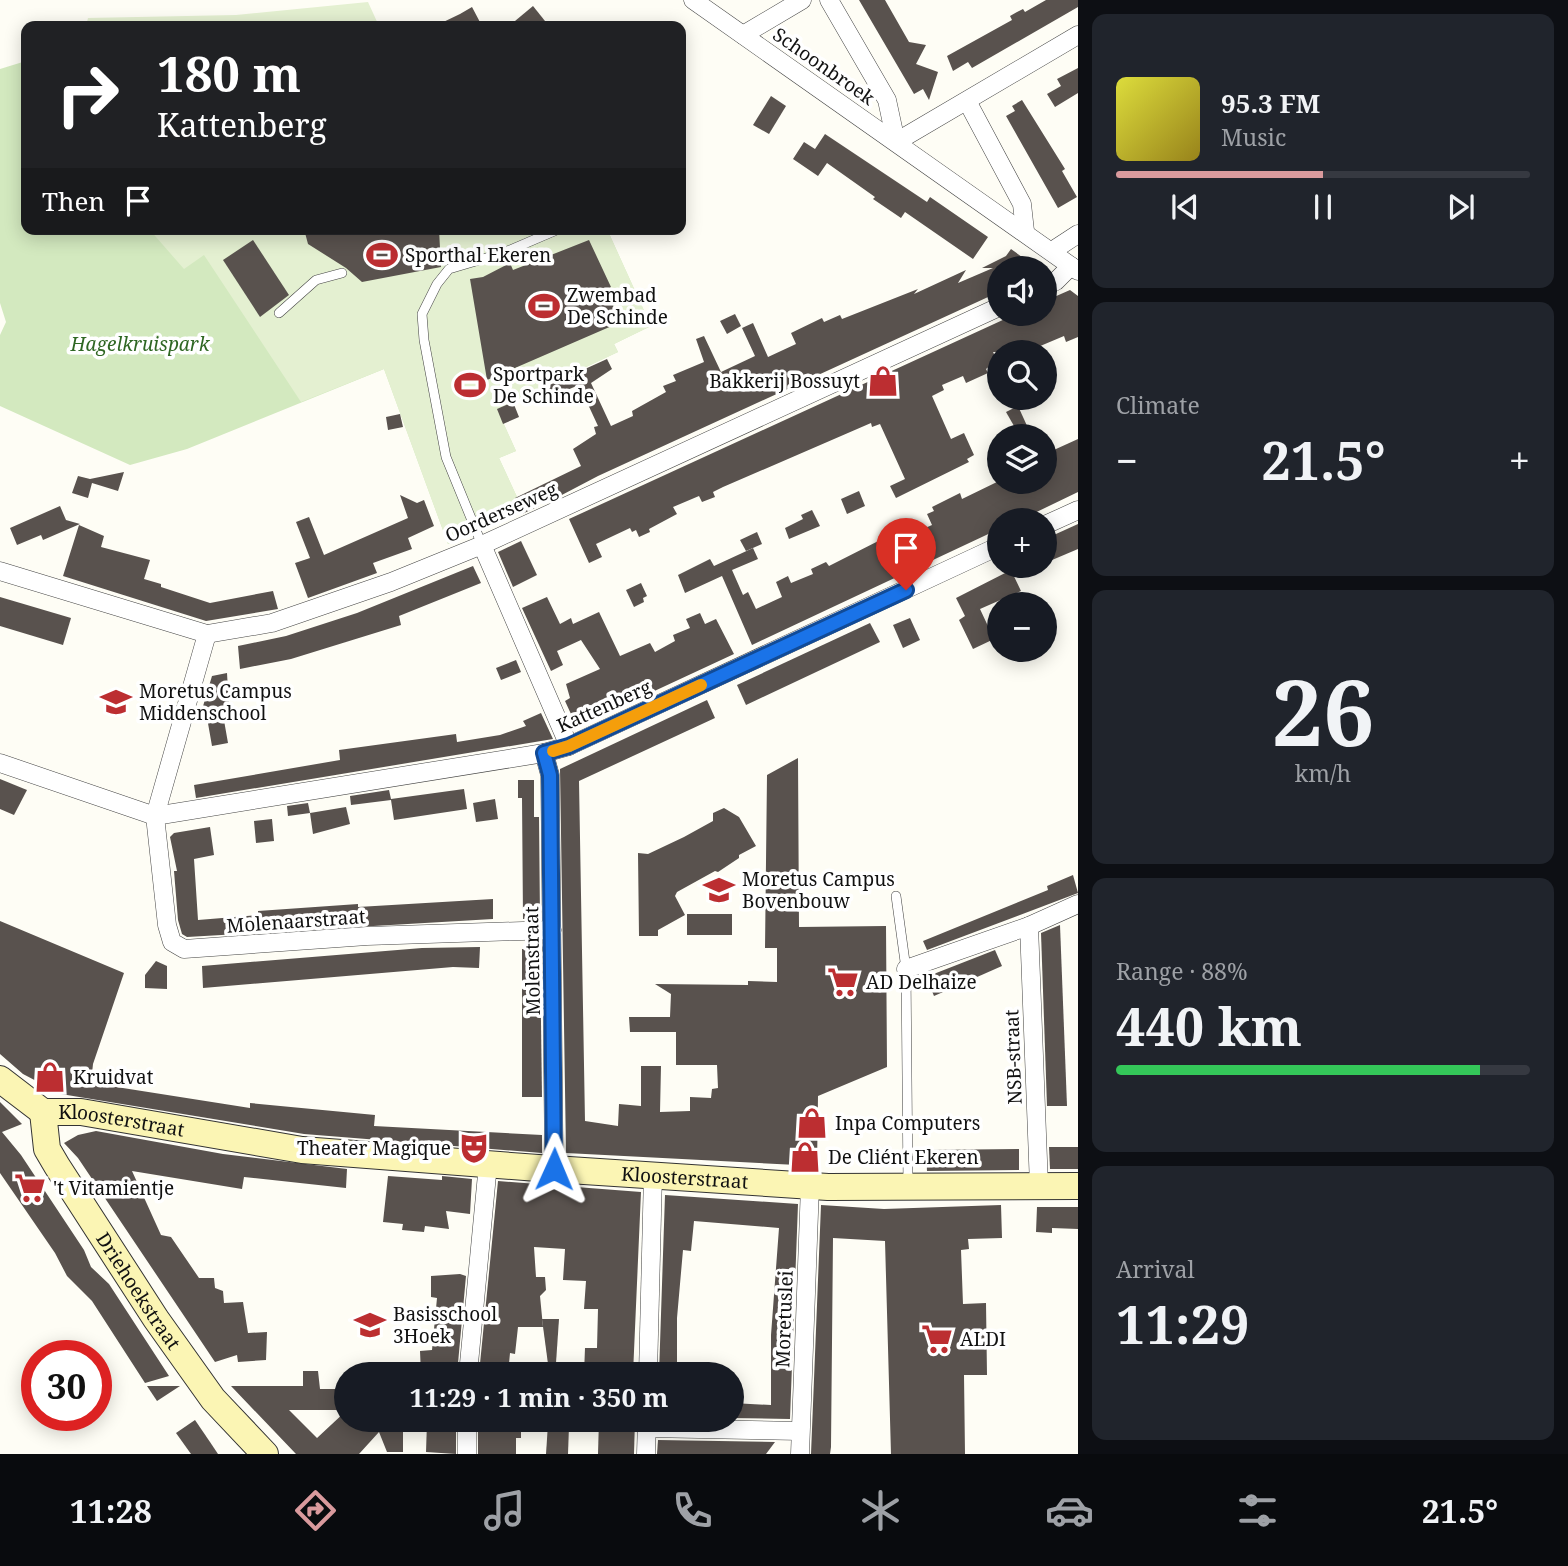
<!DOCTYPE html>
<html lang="en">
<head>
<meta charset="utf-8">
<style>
  body { margin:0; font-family:"Noto Serif",serif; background:#20242c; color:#f1f3f6; height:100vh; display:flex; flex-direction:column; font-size:26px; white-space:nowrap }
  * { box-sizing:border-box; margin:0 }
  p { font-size:23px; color:#9ea1a6 }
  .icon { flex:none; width:38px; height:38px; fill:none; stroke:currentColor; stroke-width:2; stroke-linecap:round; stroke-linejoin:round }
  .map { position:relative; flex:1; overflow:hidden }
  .details { display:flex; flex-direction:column; gap:14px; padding:14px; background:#0d0f14; width:490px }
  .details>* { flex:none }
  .banner { position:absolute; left:21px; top:21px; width:665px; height:214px; border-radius:14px; box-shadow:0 4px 18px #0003; background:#202124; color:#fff; overflow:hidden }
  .tools { position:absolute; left:987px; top:256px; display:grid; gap:14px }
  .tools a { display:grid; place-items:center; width:70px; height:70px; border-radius:50%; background:#171b24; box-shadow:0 4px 18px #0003; font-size:35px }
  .speed { position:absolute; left:21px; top:1340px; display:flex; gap:14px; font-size:35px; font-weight:700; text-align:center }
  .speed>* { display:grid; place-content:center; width:91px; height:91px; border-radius:50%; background:#171b24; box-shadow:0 4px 18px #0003; line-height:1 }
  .speed .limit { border:10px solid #d22; background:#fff; color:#111 }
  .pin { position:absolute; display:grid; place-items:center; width:60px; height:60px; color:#fff; margin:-72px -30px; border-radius:50% 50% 50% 0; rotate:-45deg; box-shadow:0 0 7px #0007 }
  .pin .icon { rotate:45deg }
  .me { position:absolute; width:77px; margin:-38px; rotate:1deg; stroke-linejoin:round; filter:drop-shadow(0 0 5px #0008) }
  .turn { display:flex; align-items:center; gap:24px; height:147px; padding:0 21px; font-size:32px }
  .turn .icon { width:91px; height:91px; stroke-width:2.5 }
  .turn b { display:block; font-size:49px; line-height:60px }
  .then { display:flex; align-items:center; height:66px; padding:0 21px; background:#0003; gap:14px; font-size:26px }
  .big { font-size:52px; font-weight:700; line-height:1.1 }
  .details .widget { flex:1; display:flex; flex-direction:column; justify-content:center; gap:10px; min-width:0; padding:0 24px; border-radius:14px; background:#20242c }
  .details .dial { align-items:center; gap:0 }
  .dial b { font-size:91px; line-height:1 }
  .song { display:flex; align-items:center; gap:21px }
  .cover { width:84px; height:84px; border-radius:10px; background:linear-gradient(135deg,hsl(60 70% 55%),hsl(50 70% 35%)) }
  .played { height:7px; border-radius:4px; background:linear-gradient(90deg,#d99a9d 50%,#363941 50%) }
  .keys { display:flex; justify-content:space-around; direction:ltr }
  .heat { display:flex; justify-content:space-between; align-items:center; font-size:38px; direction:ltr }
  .charge { height:10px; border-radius:5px; background:linear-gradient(90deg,#34c759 88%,#363941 0) }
  .trip { position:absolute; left:334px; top:1362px; width:410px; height:70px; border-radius:35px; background:#171b24; box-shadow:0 4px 18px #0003; font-weight:700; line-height:70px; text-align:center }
  .dock { display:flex; height:112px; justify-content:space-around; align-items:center; background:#090b0e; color:#9ea1a6 }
  .dock .icon { width:49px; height:49px }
  .dock .on { color:#d99a9d }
  .dock b { font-size:32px; color:#f1f3f6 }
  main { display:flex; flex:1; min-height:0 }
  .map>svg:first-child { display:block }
</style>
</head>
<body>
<main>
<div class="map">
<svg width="1078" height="1454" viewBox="0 0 1078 1454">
  <rect width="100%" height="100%" fill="#fefdf5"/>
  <path fill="#d3e9bf" d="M26,61V229H607L651,326L614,344L618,352L497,409L516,451L499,458L523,510L448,544L384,369L187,449L130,465L0,406V335L6,322L0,303V69Z"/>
  <g fill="#e4f0d1">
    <path d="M368,2L379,26H86L88,18L236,15Z"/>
    <path d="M149,229H607L651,326L614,344L618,352L497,409L516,451L499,458L523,510L448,544L384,369L301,402L204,255L184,269Z"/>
  </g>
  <g fill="#59524e">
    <path d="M859,0H885L909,42L926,45L916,64L938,72L929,100L923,89L914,94Z"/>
    <path d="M1046,0H1078V7L972,68L968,62L953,71L947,56L1012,20L1010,16L1017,12L1023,9L1025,12Z"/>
    <path d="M533,6L549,26H509Z"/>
    <path d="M472,7L482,26H435L460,14Z"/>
    <path d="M1078,68V93L1055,107L1047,94L1061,86L1057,79Z"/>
    <path d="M771,96L786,106L769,134L753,125Z"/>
    <path d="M1022,100L1065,169L1062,171L1077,197L1058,208L1006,116L1015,111L1012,106Z"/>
    <path d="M825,134L927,202L930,197L988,237L973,259L905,212L901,218L873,199L875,197L827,163L818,176L793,159L804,142L815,149Z"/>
    <path d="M304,229H439L441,267L362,282L346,268L308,244Z"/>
    <path d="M253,240L289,295L260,317L223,260Z"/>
    <path d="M589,240L611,287L606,290L621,322L487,380L470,279L483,277L510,263L513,270Z"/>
    <path d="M1011,249L1037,268H999V292L598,476L558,497L557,495L537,504L539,506L522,514L515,498L581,466L573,449L596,434L594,427L598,426L579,385L548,398L543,388L607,359L612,369L591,383L611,426L633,416L632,411L666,392L663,386L676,381L673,375L704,362L696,339L704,336L721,372L755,356L742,328L753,323L768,357L796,344L791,333L822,318L824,322L840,315L842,319L918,289L914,294L966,270L958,283L993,268H982L1006,256Z"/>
    <path d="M1070,290L1078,296V337L1066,342L1064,336L1026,352H993L997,360L986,369L988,373L966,383L963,376L942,385L944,390L932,396L951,439L964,433L974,455L967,459L969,462L896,498L890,486L905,479L880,424L872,427L871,423L723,487L713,492L715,497L702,502L699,496L673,507L677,514L649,529L650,532L639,537L636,530L632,532L630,528L596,544L602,557L589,563L569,519L1018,313H1045V301Z"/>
    <path d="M735,314L741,326L727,334L720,321Z"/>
    <path d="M513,402L519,417L503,424L497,409Z"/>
    <path d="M1018,406L1028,428L1018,433L1006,412Z"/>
    <path d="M400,414L403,427L388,430L386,417Z"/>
    <path d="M1078,439V492L1020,520H999V529L752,645L722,576L685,593L678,575L710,559L714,566L753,548L758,559L732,570L743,595L748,592L756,609L782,597L776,582L788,576L791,583L813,574L811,569L826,562L829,566L902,529L905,537L932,525L927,514L934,511L932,507L960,493L962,499L999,481H1045V454Z"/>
    <path d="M124,472L118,491L92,483L88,498L72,493L78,476L90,479Z"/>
    <path d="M859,491L865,506L847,514L841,499Z"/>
    <path d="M400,495L417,503L424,500L434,526L408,538L412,549L373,563L377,573L308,598L295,563L310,558L296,522L309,517L324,555L408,518Z"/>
    <path d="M60,506L66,520L80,524L43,540L41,535L17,545L10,528Z"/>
    <path d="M812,510L820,526L789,539L785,528L803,519L801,515Z"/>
    <path d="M1078,524V549L1045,563V539Z"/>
    <path d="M79,525L104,536L101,547L150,560L144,579L161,584V587L210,603L273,591L278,609L206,621L63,576Z"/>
    <path d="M757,532L762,544L746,551L740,540Z"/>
    <path d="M521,541L537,575L513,587L498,552Z"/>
    <path d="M473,566L481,583L399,616L401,625L291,659L240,669L238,646L286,636L357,613Z"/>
    <path d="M1011,570L1021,591L980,609L994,639L973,649L959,620L965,616L956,598Z"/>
    <path d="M641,583L647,596L643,598L644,602L634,607L626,590Z"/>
    <path d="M0,597L71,618L63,645L0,626Z"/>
    <path d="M547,597L560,624L571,618L573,624L599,612L620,656L650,643L655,652L675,641L673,635L690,628L686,619L700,613L705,624L716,619L734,654L577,727L565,701L570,698L566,684L600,669L581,640L557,651L563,665L551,671L522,608Z"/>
    <path d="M910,618L920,640L903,648L893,625Z"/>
    <path d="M870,623L880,642L746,705L737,685Z"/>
    <path d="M516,660L521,672L501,680L496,668Z"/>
    <path d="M227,673L229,708L222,709L228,743L212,746L206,712L201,713L212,676Z"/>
    <path d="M707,700L715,718L579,781L585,1121L618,1126L619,1104L641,1106V1066H661L660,1112L690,1111V1097L711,1098L712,1089L718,1088L717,1065H676V1032H630L629,1017H670L671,994L655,984L748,985V981L777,982V948H765L767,775L798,758L799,927L886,926L887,1067L818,1096L817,1166L566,1153L560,769Z"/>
    <path d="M541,713L553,739L196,798L194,785L340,760L339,750L456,734L457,742L500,735L526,726L523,721Z"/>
    <path d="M0,779L27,790L14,815L0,809Z"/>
    <path d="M518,780H534V817H539L540,919H523L522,798H518Z"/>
    <path d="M464,789L467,809L394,820L391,800L351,805L350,796L389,790L391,799Z"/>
    <path d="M495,799L498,819L476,822L473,803Z"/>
    <path d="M308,803L310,813L288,816L287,806Z"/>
    <path d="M346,807L350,824L313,834L310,813Z"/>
    <path d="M724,808L739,817L756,846L739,855V858L718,872L715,871L677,892L675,896L685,915L658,930V936H639L638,853L648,854L684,837L713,821V813Z"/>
    <path d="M272,819L274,841L256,843L254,821Z"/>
    <path d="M210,827L214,855L194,859L198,920L258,915V911L358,904V907L493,899V919L187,937L182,934L178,920L174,871H177L170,837L174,833Z"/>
    <path d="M1073,875L1078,893L927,950L923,941L1048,890L1047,886Z"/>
    <rect x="687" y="914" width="45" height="21"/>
    <path d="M0,921L124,973L93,1064L91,1083L250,1108V1103L375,1115L374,1126L542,1135V1153L304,1134L61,1094L23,1074L0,1054Z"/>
    <path d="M1060,925L1067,1106H1047L1041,933Z"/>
    <path d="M480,947L479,968L453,967L203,988L202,966L422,948Z"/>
    <path d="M522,949H540L542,1097H522Z"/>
    <path d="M995,950L1002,966L934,996L926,977Z"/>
    <path d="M156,961L167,966V989L145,988V975Z"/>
    <path d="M0,1102L22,1124L2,1132L21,1155L84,1250L91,1267L109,1284L169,1376L145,1383L92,1301L67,1276L55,1253L0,1173Z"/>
    <path d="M96,1131L223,1154L347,1169L346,1188L244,1177L242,1189L132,1171L161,1235L171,1237L199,1278H214L215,1288L223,1291L224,1303L243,1302L248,1333L267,1332L266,1360L238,1362L237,1355L215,1362L78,1158L64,1143L78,1135Z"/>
    <path d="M1049,1147H1078V1169H1050Z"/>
    <path d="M1019,1149V1170L927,1171L926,1150Z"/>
    <path d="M388,1176L442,1180V1176L472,1179L470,1214L446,1211L449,1229L425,1226L424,1232L402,1230L403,1224L383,1222Z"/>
    <path d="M498,1181L641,1192L633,1374H584L585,1348H597L598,1309H584L586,1281L563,1280L565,1249L534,1247L536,1277H545L546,1290L540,1296L543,1327H518L515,1354L510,1353L508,1374H479Z"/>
    <path d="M665,1195L798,1204L790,1419L732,1418V1403L771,1405V1335L779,1228L694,1221L691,1251L683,1250L677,1318V1374H659Z"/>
    <path d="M821,1205L884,1209L1001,1205L1002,1238L968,1239L969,1249L961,1250L963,1304L986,1303L987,1375H964L965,1454H891L885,1241L833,1238L831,1447L830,1454H811Z"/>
    <path d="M1037,1207H1078V1229L1052,1228V1233L1036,1232Z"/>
    <path d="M460,1274L466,1276L457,1374H421L420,1351L432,1350L437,1298L431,1297V1276Z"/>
    <path d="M542,1319H559L556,1363L548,1364Z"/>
    <path d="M303,1371H318L320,1389H346V1410H289L317,1438L346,1411V1423L403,1422V1452H387L379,1432L359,1454H296L231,1386H303Z"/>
    <path d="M147,1386H180L157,1401Z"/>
    <path d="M430,1419H456V1454L426,1452L427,1422Z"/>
    <path d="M478,1419H521V1438H516V1454H478Z"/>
    <path d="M599,1419H635L634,1454H598Z"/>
    <path d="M195,1420L210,1442L218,1454H191L176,1433Z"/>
    <path d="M548,1424L569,1426L568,1454H546Z"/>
    <path d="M658,1440L775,1442L766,1454H657Z"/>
  </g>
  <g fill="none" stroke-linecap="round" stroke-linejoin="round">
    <defs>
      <g id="lane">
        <path d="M279,313L316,280L342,273"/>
        <path d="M482,545L446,457L424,340L422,314L437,284L449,269L503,253L559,229"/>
        <path d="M896,896L906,969L908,1184"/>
      </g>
      <g id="street">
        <path d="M693,0L1078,271"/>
        <path d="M829,0L887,100L896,142L1078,35"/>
        <path d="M743,35L802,0"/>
        <path d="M967,101L1022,204L1025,231"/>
        <path d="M1052,251L1078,234"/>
        <path d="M1045,287L1056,281L1071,266"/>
        <path d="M1045,525L1078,510"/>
        <path d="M482,545L569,746"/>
        <path d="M0,571L207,634L272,623L391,582L482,545L999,307"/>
        <path d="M207,634L155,816L167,925L172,942L184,949L367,936L552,930"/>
        <path d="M544,753L550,775L554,1169"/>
        <path d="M0,763L155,816L544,753L569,746L999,546"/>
        <path d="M1029,926L1039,1186"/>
        <path d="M906,969L1029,926L1078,904"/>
        <path d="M468,1374L488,1164"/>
        <path d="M648,1374L653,1174"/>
        <path d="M467,1419V1454"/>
        <path d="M646,1428L800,1431"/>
        <path d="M646,1454L647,1419"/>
        <path d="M800,1454L810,1186"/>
      </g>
      <g id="secondary">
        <path d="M0,1079L43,1112"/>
        <path id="s1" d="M43,1112H81L302,1150L538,1168L828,1187L1078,1186"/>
        <path id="s2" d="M43,1112L47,1149L57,1166L156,1319L213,1399L265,1454"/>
      </g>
    </defs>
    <use href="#lane" stroke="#444" stroke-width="10"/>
    <use href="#street" stroke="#444" stroke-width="19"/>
    <use href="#secondary" stroke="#333" stroke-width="28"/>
    <use href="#lane" stroke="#fff" stroke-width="9"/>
    <use href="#street" stroke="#fff" stroke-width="18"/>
    <use href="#secondary" stroke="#fbf5b4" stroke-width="26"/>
  </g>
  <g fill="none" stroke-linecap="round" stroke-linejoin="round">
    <defs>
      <path id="route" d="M554,1169L550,775L544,753L569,746L906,590"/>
    </defs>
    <use href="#route" stroke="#114b97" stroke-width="18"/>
    <use href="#route" stroke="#1a73e8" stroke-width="12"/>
    <path stroke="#f59e0b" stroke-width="12" d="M553,751L569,746L701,685"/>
  </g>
  <defs>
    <symbol id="stadium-bare" viewBox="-9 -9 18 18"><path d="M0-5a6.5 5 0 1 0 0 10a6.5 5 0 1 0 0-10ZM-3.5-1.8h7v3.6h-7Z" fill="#bc2e31" stroke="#fff" stroke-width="2.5" paint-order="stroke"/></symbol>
    <symbol id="shop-bare" viewBox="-9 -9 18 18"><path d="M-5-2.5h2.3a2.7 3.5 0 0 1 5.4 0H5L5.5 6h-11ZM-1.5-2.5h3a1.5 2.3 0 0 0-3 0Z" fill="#bc2e31" stroke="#fff" stroke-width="2.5" paint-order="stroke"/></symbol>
    <symbol id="school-bare" viewBox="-9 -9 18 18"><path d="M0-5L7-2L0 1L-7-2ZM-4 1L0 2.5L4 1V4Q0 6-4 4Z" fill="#bc2e31" stroke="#fff" stroke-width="2.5" paint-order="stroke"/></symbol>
    <symbol id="supermarket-bare" viewBox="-9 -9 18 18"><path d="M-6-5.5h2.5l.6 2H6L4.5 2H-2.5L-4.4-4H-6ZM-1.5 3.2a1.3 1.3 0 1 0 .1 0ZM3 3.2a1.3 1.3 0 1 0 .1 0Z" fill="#bc2e31" stroke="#fff" stroke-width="2.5" paint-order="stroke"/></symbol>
    <symbol id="theatre-bare" viewBox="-9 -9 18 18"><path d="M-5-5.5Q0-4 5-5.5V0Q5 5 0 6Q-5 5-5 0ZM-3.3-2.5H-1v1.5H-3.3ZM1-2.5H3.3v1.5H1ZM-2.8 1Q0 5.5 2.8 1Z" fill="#bc2e31" stroke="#fff" stroke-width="2.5" paint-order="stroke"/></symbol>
  </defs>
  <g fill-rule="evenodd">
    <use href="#stadium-bare" x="360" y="233" width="44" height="44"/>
    <use href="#stadium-bare" x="522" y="284" width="44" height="44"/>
    <use href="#shop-bare" x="861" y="359" width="44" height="44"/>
    <use href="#stadium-bare" x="448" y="363" width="44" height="44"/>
    <use href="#school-bare" x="94" y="680" width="44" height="44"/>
    <use href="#school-bare" x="697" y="868" width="44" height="44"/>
    <use href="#supermarket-bare" x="821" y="960" width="44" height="44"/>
    <use href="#shop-bare" x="28" y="1055" width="44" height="44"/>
    <use href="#shop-bare" x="790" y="1101" width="44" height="44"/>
    <use href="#theatre-bare" x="452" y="1126" width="44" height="44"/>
    <use href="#shop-bare" x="783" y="1135" width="44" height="44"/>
    <use href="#supermarket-bare" x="8" y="1166" width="44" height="44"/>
    <use href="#school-bare" x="348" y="1303" width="44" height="44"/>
    <use href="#supermarket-bare" x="915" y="1317" width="44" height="44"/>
  </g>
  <g text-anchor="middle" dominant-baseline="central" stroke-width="7" stroke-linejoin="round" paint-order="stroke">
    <g font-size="19" fill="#111" stroke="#fff">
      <text transform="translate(824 66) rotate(35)">Schoonbroek</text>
      <text transform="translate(501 512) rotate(-24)">Oorderseweg</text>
      <text transform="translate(604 706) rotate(-24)">Kattenberg</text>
      <text transform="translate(296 921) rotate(-4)">Molenaarstraat</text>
      <text transform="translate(532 961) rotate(-91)">Molenstraat</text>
      <text transform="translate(1013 1057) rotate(-92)">NSB-straat</text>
      <text stroke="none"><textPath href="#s1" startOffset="79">Kloosterstraat</textPath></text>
      <text stroke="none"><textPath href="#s1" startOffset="646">Kloosterstraat</textPath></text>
      <text stroke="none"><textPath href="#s2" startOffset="206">Driehoekstraat</textPath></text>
      <text transform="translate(784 1319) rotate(-88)">Moretuslei</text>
    </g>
    <g font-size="19" fill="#111" stroke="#fff" text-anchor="start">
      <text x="405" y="255">Sporthal Ekeren</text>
      <text x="567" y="295">Zwembad<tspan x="567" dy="22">De Schinde</tspan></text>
      <text x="493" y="374">Sportpark<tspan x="493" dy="22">De Schinde</tspan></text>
      <text x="860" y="381" text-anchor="end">Bakkerij Bossuyt</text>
      <text x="139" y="691">Moretus Campus<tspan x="139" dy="22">Middenschool</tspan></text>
      <text x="742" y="879">Moretus Campus<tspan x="742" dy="22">Bovenbouw</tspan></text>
      <text x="866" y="982">AD Delhaize</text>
      <text x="73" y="1077">Kruidvat</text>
      <text x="835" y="1123">Inpa Computers</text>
      <text x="451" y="1148" text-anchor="end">Theater Magique</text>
      <text x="828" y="1157">De Cliént Ekeren</text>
      <text x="53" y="1188">'t Vitamientje</text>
      <text x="393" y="1314">Basisschool<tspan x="393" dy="22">3Hoek</tspan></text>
      <text x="960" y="1339">ALDI</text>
    </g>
    <g font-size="19" font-style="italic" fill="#2f6723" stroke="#fff">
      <text x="140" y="344">Hagelkruispark</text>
    </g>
  </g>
</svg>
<div class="tools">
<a><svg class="icon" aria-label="sound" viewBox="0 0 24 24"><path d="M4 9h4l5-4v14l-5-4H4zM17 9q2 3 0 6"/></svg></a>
<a><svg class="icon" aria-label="search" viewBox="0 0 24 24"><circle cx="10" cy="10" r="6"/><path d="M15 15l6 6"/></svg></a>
<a><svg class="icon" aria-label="layers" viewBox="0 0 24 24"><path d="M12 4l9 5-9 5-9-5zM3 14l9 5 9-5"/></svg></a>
<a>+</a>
<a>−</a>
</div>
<div class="speed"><div class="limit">30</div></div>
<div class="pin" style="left:906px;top:590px;background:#d93025"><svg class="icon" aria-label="arrive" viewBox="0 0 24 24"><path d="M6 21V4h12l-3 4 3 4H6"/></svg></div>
<svg class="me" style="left:554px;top:1169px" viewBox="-20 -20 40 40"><path d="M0-17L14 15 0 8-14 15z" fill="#1a73e8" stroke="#fff" stroke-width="4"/></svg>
<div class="trip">11:29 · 1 min · 350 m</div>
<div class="banner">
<div class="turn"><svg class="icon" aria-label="right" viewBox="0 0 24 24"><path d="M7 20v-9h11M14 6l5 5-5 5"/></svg><div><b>180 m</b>Kattenberg</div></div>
<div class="then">Then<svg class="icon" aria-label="arrive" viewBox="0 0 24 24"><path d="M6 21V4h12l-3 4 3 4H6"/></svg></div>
</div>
</div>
<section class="details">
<div class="widget">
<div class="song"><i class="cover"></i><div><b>95.3 FM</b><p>Music</p></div></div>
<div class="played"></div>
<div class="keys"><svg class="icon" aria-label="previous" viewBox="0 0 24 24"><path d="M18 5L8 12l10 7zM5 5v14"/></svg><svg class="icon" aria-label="pause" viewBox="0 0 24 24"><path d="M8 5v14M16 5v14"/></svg><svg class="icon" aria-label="next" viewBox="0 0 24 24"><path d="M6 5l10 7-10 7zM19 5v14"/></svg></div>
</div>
<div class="widget"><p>Climate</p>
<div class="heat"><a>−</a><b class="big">21.5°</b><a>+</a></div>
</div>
<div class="widget dial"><b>26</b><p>km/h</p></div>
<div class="widget"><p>Range · 88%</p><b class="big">440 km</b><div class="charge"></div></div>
<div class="widget"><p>Arrival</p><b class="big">11:29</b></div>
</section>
</main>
<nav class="dock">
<b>11:28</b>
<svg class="icon on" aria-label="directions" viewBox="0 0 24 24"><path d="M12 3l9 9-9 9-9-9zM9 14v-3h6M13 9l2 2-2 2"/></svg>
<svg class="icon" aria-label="music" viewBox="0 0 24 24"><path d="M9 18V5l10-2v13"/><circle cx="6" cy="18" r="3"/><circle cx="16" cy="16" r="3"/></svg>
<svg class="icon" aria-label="phone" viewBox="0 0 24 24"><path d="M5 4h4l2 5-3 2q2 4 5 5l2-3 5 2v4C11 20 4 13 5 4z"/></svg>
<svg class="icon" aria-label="climate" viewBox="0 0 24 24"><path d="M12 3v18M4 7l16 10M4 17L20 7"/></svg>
<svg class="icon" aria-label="car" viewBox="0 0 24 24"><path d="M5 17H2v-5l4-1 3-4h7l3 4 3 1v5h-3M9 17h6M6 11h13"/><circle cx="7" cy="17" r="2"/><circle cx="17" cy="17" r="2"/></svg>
<svg class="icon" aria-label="filters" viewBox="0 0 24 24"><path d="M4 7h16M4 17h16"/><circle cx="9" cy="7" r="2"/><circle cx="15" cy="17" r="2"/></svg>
<b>21.5°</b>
</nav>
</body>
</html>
